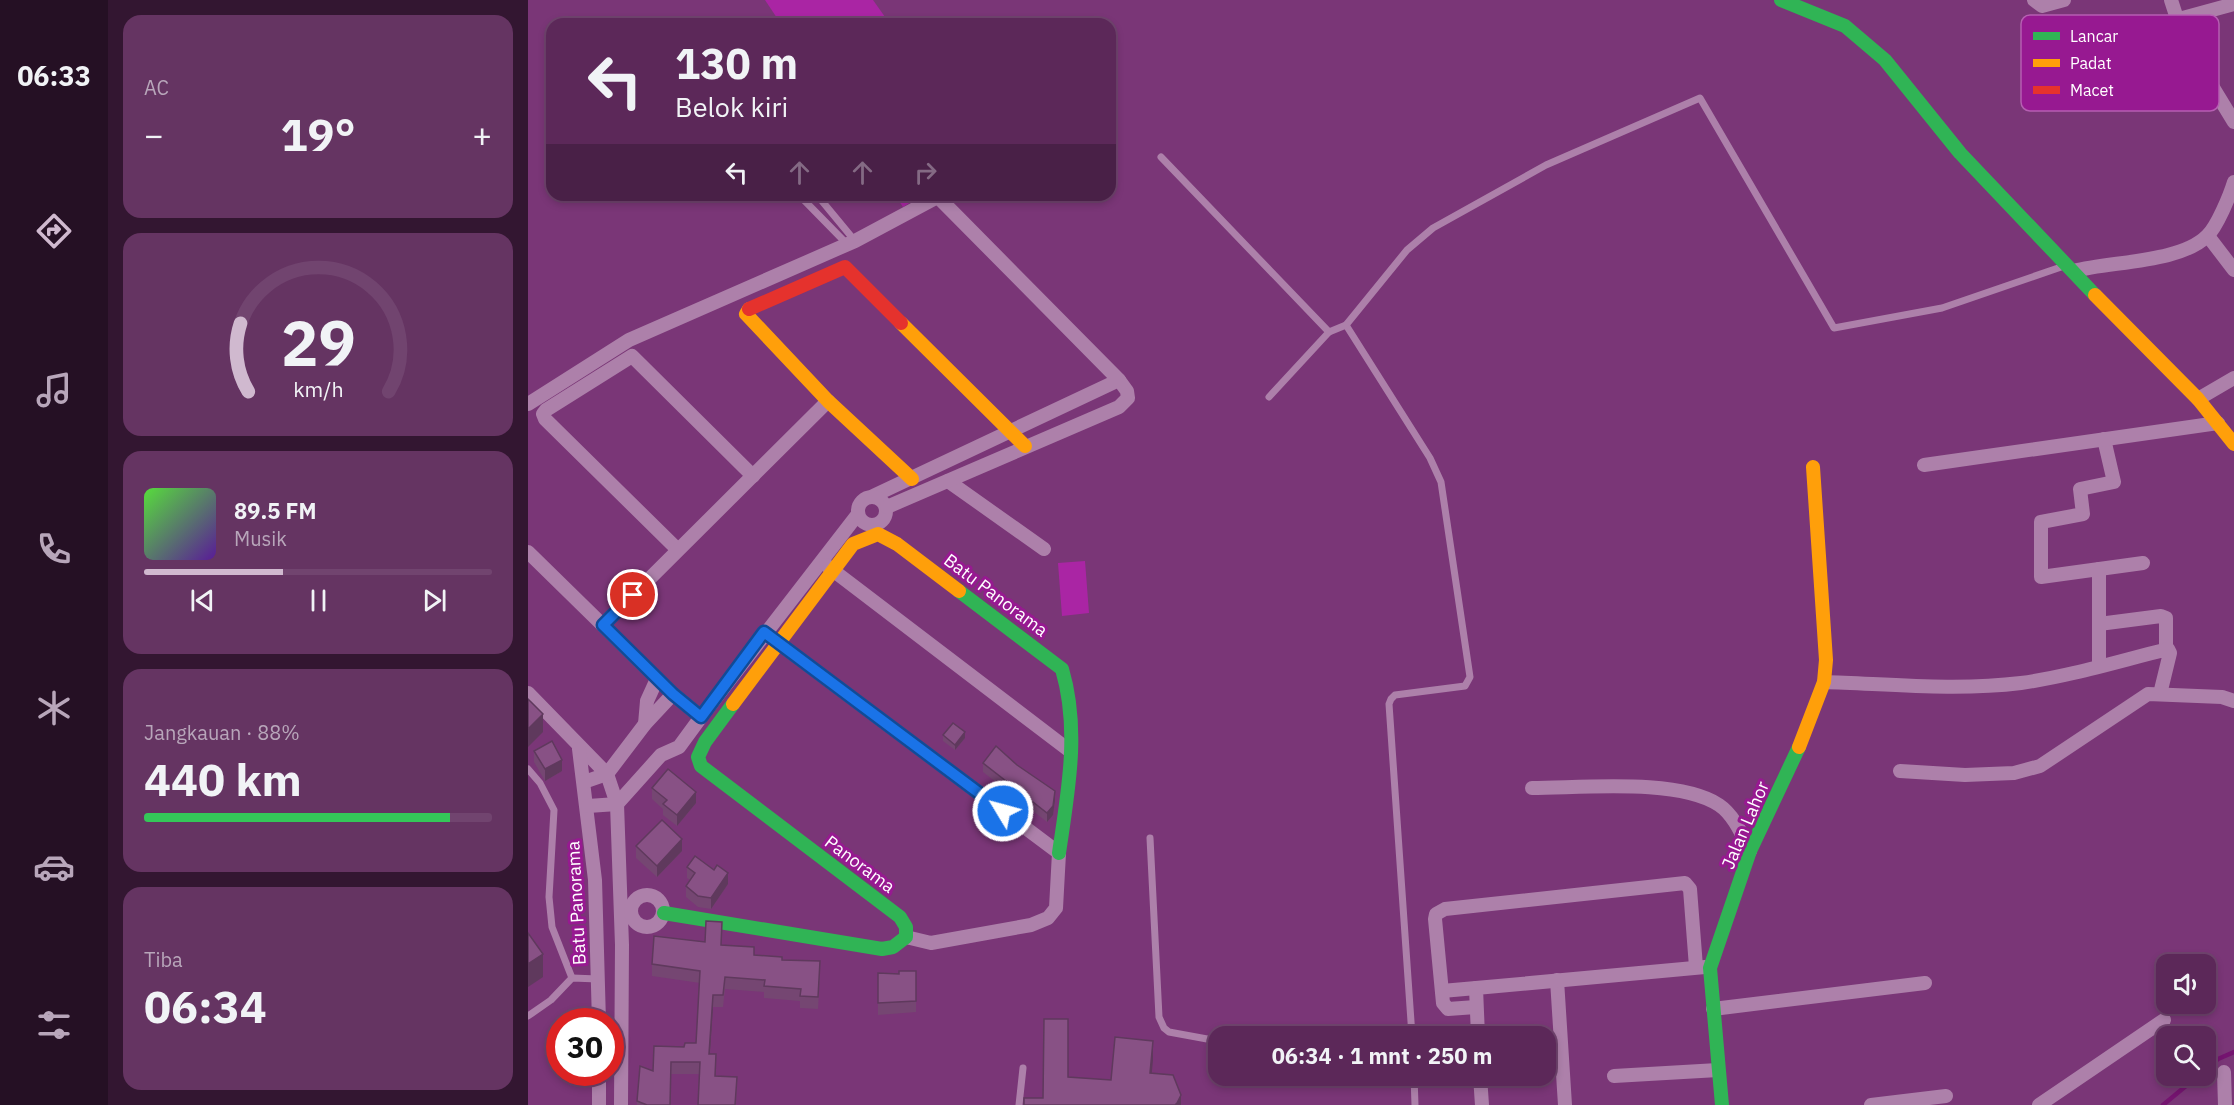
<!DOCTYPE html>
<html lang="id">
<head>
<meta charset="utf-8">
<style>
  body { margin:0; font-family:"IBM Plex Sans",sans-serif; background:#653462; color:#f1f3f6; height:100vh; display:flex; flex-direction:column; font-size:22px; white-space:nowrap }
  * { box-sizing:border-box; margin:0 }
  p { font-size:20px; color:#b8a6ba }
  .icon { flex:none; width:33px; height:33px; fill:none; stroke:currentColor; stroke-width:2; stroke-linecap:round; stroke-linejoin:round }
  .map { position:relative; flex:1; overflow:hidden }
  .details { display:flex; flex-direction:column; gap:15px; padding:15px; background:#331631; width:420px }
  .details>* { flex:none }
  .hud { position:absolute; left:18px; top:18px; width:570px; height:183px; border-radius:18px; box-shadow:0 3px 9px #0003,0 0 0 2px #71446f; background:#5c2859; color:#f1f3f6; overflow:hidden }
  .controls { position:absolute; left:1628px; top:954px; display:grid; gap:12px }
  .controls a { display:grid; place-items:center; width:60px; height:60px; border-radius:12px; background:#5c2859; box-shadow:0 3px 9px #0003,0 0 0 2px #71446f; font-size:30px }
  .speed { position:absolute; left:18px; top:1008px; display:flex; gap:12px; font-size:30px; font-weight:700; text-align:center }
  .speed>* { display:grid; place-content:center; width:78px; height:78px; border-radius:50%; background:#5c2859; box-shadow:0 3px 9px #0003,0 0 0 2px #71446f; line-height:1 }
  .speed .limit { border:9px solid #d22; background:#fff; color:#111 }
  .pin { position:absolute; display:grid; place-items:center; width:51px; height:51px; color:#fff; margin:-26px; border:3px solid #fff; border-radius:50%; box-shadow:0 2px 6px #0007 }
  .me { position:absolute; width:66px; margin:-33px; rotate:307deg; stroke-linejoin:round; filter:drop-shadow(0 0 4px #0008) }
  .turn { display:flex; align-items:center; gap:21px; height:126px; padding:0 30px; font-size:27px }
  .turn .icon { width:78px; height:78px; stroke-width:2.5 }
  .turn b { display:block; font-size:42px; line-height:51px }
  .lanes { display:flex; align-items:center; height:57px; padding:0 30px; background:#0003; justify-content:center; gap:30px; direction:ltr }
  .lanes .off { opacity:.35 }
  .big { font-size:45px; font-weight:700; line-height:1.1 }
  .details .widget { flex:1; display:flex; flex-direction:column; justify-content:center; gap:9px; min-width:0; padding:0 21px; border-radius:18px; background:#653462 }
  .details .dial { align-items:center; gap:0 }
  .dial svg { height:156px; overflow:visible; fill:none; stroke:#71446f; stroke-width:7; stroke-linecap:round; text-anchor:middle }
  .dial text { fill:#f1f3f6; stroke:none }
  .song { display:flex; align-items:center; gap:18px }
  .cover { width:72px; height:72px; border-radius:9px; background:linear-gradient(135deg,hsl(110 70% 55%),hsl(270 70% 35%)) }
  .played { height:6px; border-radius:3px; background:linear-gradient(90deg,#d0b9cf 40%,#71446f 40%) }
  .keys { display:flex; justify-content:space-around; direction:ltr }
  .heat { display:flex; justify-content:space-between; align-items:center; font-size:33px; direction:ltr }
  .charge { height:9px; border-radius:4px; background:linear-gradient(90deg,#34c759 88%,#71446f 0) }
  .trip { position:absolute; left:680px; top:1026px; width:348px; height:60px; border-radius:18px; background:#5c2859; box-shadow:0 3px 9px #0003,0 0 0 2px #71446f; font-weight:700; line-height:60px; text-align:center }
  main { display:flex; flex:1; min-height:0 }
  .menu { display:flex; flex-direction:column; width:108px; justify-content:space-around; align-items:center; background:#251024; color:#b8a6ba }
  .menu .icon { width:42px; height:42px }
  .menu .active { color:#d0b9cf }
  .menu b { font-size:27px; color:#f1f3f6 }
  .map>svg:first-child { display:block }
</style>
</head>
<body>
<main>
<nav class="menu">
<b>06:33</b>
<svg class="icon active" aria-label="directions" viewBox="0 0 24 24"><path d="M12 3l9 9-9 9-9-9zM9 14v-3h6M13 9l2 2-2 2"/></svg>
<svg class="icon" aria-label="music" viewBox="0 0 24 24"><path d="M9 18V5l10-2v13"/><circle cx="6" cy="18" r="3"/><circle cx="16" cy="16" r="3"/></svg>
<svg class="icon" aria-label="phone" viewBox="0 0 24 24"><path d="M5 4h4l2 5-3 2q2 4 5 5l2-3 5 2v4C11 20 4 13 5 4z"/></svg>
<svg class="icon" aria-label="climate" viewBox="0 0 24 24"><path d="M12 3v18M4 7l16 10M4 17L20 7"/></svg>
<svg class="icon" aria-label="car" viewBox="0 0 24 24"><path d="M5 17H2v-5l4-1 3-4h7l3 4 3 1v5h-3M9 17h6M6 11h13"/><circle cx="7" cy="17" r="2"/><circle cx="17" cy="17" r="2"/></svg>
<svg class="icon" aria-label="filters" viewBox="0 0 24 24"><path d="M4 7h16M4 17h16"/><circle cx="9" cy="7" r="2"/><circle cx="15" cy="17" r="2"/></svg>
</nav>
<section class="details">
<div class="widget"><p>AC</p>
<div class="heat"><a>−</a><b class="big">19°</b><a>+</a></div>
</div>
<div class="widget dial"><svg viewBox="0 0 100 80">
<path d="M14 69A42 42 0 1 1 86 69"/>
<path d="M14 69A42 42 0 0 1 10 34" stroke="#d0b9cf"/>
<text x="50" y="56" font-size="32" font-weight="700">29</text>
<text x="50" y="72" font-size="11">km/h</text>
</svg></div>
<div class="widget">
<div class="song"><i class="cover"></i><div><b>89.5 FM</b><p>Musik</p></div></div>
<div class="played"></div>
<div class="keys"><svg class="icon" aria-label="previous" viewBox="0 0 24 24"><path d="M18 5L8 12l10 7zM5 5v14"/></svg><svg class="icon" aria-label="pause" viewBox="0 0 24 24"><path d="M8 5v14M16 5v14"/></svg><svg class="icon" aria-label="next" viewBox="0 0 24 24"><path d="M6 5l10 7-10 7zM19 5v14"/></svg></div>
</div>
<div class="widget"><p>Jangkauan · 88%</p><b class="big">440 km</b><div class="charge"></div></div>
<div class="widget"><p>Tiba</p><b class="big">06:34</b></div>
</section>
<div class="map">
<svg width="1706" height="1105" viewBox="0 0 1706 1105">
  <rect width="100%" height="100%" fill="#7a3677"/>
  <g fill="#aa25a4">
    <path d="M237,0H345L362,24H253Z"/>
    <path d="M367,195H394L375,207Z"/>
    <path d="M557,561L561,613L534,616L530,563Z"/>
  </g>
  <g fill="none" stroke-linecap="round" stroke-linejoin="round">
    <g stroke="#751470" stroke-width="4.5">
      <path d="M1677,1070L1690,1059L1706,1052"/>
      <path d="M1635,1105L1670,1076"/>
    </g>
    <g stroke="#ad80aa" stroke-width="7">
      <path d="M633,157L801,332"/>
      <path d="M271,195L318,243"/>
      <path d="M289,195L327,241"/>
      <path d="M818,325L902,458L913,482L942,677L937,686L867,695L863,699L861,704L884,1036"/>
      <path d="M741,397L801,332L818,325L879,250L905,228L1018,165L1172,98L1306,328L1414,308L1539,265"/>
      <path d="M0,769L12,783L26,810L21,897L24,927L44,978"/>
      <path d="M622,838L631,1017L636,1028L641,1032L690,1041"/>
      <path d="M0,1016L23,1000L44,978L70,979"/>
      <path d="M886,1076L887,1105"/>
      <path d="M491,1105L495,1068"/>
    </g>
    <g stroke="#ad80aa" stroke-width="14">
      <path d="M1506,0L1514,6L1536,0"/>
      <path d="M1643,0L1656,40L1706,122"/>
      <path d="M1651,19L1706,4"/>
      <path d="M1539,58L1656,40"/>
      <path d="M1680,236L1706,270"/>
      <path d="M1546,271C1583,261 1652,263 1679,236C1689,227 1702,195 1706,182"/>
      <path d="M1670,399L1706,378"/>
      <path d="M0,404L101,340L327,241L413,195"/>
      <path d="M1576,439L1586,482L1552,489L1555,514L1513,522V577L1615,563"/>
      <path d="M1396,465L1690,423"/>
      <path d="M420,481L516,549"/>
      <path d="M345,496L591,380"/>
      <circle cx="344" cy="511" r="14"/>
      <path d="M359,507L591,407L600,398L599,391L591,380L410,197"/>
      <path d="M149,549L17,419L15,414L18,410L104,356L225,476"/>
      <path d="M0,552L145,694L173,717L330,514"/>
      <path d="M298,565L542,751"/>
      <path d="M1571,624L1633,616L1638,618V649"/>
      <path d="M75,625L300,401"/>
      <path d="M236,632L531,853L528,908L520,918L503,925L403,943L378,937"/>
      <path d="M1571,665V569"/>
      <path d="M1296,682C1361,684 1428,691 1493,683C1543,676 1591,661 1640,649L1642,653L1632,694"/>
      <path d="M0,693L79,774L89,804L94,945L93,1105"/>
      <path d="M117,724L119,701L129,679"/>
      <path d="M51,749L67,880L71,1022"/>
      <path d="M1372,771L1437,775L1486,773L1512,766L1620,694L1694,697L1706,701"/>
      <path d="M56,782L79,774L117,724L145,694"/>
      <path d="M1004,788C1054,788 1150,778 1191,805C1206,815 1214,835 1222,851"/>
      <path d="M60,806L89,804L133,755L151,747L173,717"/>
      <circle cx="119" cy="911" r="16"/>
      <path d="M1029,980L1037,1105"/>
      <path d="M914,991L948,988"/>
      <path d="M948,1007L920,1009L915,1003L907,919L908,914L917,909L1157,883L1162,889L1168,967"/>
      <path d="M1185,1009L1397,983"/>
      <path d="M950,1036L948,988L1177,967"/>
      <path d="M71,1072V1105"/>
      <path d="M1696,1072L1697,1105"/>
      <path d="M952,1076L954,1105"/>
      <path d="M1086,1076L1190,1070"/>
      <path d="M1343,1105L1418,1096"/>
      <path d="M1511,1105L1636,1020"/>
    </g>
    <g stroke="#30b455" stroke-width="14">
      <path d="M1253,0L1317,26L1357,60L1432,153L1567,295"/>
      <path d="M431,591L534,669C552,730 540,791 531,853"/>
      <path d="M136,913L354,949L365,947L378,937V927L372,917L173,766L170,757L177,742L205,704"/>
      <path d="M1194,1105L1182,968L1222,851L1271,747"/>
    </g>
    <g stroke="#ff9f0a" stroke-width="14">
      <path d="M1567,295L1670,399L1706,444"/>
      <path d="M221,309L218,314L300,401L384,479"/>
      <path d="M373,323L497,446"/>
      <path d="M205,704L325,544L350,534L369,544L431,591"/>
      <path d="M1271,747L1296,682L1298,660L1285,467"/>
    </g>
    <path stroke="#e5322d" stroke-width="14" d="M221,309L317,267L373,323"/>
  </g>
  <g fill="#754672">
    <path d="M415,735L437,738L427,750L415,741Z"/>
    <path d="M6,751L34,771L17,781L6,762Z"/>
    <path d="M455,763L527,800L525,815L519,822L455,772Z"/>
    <path d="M124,788L168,803L149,826L135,815V809L124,799Z"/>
    <path d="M108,846L154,851L129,877L108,858Z"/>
    <path d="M159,867L200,884L183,909L170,907L158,897V886L162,880L159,878Z"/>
    <path d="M194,945L226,955L254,960L292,974L290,1009L272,1008V1001L236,998V992L197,989L195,1007H185L182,1054L187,1076L209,1077L208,1105H170L171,1074H143L142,1105H109V1101L125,1071L156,1047L168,1043L172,983L124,976V964Z"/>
    <path d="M388,971V1012L350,1015V973L371,974Z"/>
  </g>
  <g fill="#5f395d">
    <path d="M15,714V732L0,747V729Z"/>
    <path d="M437,732V738L427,750V745Z"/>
    <path d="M34,760V771L17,781V769Z"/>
    <path d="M527,791V800L525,815L519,822V813Z"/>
    <path d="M168,792V803L149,826V815Z"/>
    <path d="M154,839V851L129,877V866Z"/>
    <path d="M200,873V884L183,909V898Z"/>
    <path d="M15,954V977L0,987V964Z"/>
    <path d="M185,995V1007L181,1066V1054Z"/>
    <path d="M625,1041V1060L622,1092V1073Z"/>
    <path d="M653,1095V1105H647Z"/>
  </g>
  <g fill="#885185" stroke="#5f395d" stroke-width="1.5">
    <path d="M0,699L15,714L0,729Z"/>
    <path d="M425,723L437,732L427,745L415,735Z"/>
    <path d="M24,741L34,760L17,769L6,751Z"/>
    <path d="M468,746L489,765L527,791L525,806L519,813L455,763Z"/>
    <path d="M140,769L168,792L149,815L135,804L139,800L124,788Z"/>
    <path d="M134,820L154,839L129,866L108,846Z"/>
    <path d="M167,856L186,870L189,865L200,873L183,898L170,896L158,886L167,873L159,867Z"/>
    <path d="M178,921L194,922L193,945L226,947V955L254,957V960L292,961L290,997L272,996L273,989L236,986L237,980L197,977L195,995H185L181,1054H188L187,1076L209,1077L207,1105H170L172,1062H143L142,1105H119L109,1101L112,1066L125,1071L126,1046L156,1047L157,1043H168L172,971L124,964L126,936L177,942Z"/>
    <path d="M0,933L15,954L0,964Z"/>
    <path d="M371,971H388V1001L350,1003V973L371,974Z"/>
    <path d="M516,1019H540V1077L583,1080L587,1037L625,1041L622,1073L645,1075L653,1095L649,1103L647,1105H496V1098H515Z"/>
  </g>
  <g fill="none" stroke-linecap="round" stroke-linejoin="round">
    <defs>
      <path id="route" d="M105,595L75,625L145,694L173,717L236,632L475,811"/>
    </defs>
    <use href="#route" stroke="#114b97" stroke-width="15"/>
    <use href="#route" stroke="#1a73e8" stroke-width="10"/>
  </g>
  <g text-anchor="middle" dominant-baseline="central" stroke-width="6" stroke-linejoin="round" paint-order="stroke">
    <g font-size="18" fill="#fff" stroke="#971991">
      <text transform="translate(468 595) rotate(37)">Batu Panorama</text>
      <text transform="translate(1217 825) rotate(-67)">Jalan Lahor</text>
      <text transform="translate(332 864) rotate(37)">Panorama</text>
      <text transform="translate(48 903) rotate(-93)">Batu Panorama</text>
    </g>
  </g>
  <rect x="1493" y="15" width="198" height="96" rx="9" fill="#971991" stroke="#b65eb2" stroke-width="1.5"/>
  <rect x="1505" y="32" width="27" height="8" fill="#30b455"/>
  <rect x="1505" y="59" width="27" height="8" fill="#ff9f0a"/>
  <rect x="1505" y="86" width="27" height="8" fill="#e5322d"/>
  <g font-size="16" fill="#fff">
    <text x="1542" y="42">Lancar</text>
    <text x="1542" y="69">Padat</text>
    <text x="1542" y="96">Macet</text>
  </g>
</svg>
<div class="controls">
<a><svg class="icon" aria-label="sound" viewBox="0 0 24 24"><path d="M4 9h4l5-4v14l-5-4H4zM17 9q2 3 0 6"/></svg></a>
<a><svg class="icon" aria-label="search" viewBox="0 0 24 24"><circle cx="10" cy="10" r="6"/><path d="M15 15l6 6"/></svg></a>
</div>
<div class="speed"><div class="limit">30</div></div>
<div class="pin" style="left:105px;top:595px;background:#d93025"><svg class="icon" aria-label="arrive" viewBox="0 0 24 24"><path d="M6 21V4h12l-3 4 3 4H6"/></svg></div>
<svg class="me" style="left:475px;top:811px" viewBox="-20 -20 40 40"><circle r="17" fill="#1a73e8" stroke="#fff" stroke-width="3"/><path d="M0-11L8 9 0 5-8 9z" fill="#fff"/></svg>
<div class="trip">06:34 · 1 mnt · 250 m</div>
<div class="hud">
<div class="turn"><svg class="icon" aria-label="left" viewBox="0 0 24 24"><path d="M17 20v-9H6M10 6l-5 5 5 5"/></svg><div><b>130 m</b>Belok kiri</div></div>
<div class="lanes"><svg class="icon" aria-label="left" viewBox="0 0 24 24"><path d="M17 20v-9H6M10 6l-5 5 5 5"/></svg><svg class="icon off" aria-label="ahead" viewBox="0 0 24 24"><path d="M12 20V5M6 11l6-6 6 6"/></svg><svg class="icon off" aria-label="ahead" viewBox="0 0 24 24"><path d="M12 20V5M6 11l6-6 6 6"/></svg><svg class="icon off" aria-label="right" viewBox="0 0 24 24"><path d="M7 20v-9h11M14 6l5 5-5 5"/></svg></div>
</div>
</div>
</main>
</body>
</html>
